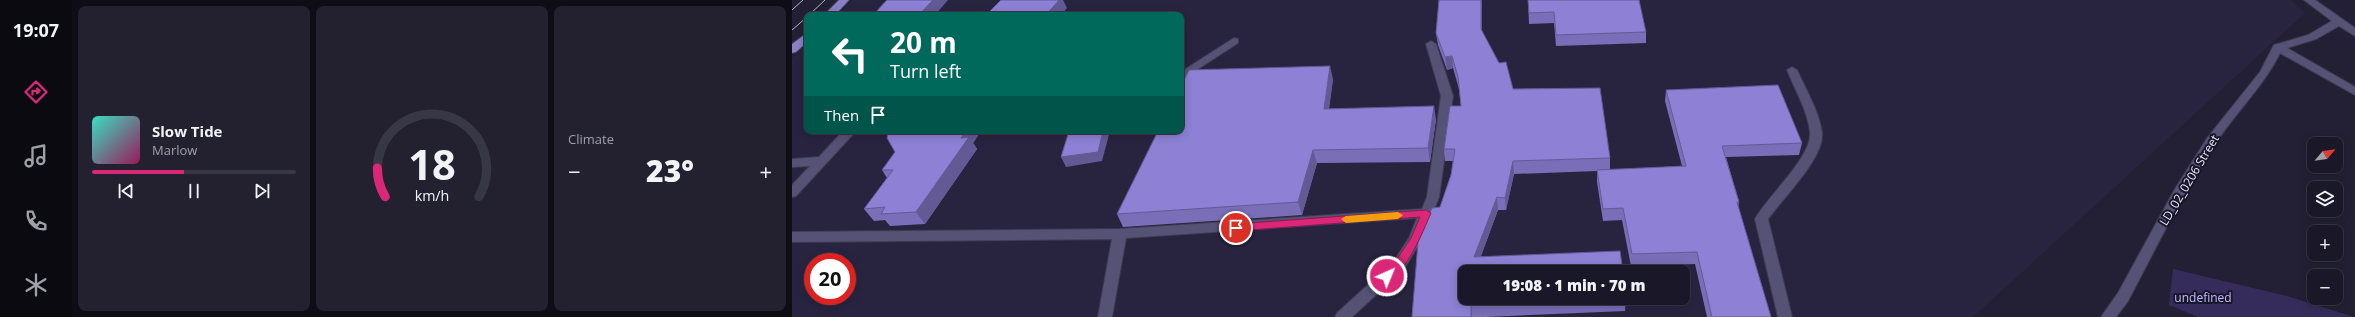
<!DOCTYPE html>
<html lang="en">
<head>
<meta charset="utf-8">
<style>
  body { margin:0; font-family:"Open Sans",sans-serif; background:#232130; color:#f1f3f6; height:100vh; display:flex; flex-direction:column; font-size:15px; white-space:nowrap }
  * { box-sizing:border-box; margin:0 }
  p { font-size:13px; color:#9fa0a8 }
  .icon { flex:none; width:22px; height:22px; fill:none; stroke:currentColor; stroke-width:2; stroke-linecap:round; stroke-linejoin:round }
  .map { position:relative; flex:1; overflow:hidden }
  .side { display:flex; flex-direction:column; gap:6px; padding:6px; background:#0e0d16; width:720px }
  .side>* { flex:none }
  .banner { position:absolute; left:12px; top:12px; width:380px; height:122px; border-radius:8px; box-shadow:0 2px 10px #0003,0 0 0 1px #383745; background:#00695c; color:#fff; overflow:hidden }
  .needle { width:26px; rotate:61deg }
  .tools { position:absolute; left:1515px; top:137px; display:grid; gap:8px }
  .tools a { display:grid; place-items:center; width:36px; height:36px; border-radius:8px; background:#1a1828; box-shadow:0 2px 10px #0003,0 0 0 1px #383745; font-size:20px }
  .speed { position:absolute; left:12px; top:253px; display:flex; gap:8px; font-size:20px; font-weight:700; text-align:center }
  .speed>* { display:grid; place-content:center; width:52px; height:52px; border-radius:50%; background:#1a1828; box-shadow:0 2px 10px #0003,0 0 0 1px #383745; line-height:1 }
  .speed .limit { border:6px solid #d22; background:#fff; color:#111 }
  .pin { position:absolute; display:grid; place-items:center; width:34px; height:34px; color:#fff; margin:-17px; border:2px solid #fff; border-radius:50%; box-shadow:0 1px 4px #0007 }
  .me { position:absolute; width:44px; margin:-22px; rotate:44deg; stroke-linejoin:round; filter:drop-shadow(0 0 3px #0008) }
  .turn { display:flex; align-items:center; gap:14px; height:84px; padding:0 20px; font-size:18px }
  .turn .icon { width:52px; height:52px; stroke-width:2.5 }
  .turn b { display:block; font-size:28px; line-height:34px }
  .then { display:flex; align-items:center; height:38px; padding:0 20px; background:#0003; gap:8px; font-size:15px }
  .big { font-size:30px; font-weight:800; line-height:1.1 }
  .side .tile { flex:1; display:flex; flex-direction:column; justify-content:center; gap:6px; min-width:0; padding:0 14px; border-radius:8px; background:#232130 }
  .side .dial { align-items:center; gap:0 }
  .dial svg { height:104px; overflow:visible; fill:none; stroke:#383745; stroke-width:7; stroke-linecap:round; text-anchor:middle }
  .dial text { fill:#f1f3f6; stroke:none }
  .song { display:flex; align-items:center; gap:12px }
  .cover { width:48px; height:48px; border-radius:6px; background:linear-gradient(135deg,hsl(170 70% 55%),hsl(330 70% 35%)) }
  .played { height:4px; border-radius:2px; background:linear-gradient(90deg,#db2777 45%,#383745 45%) }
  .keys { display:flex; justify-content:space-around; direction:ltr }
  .heat { display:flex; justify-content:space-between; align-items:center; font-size:22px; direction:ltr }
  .side .tiles { flex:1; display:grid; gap:6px; grid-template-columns:repeat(3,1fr) }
  .trip { position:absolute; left:666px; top:265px; width:232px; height:40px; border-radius:8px; background:#1a1828; box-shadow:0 2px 10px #0003,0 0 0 1px #383745; font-weight:800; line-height:40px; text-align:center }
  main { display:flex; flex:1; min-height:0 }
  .tabs { display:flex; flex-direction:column; width:72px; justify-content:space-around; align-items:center; background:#0a0a10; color:#9fa0a8 }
  .tabs .icon { width:28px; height:28px }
  .tabs .active { color:#db2777 }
  .tabs b { font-size:18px; color:#f1f3f6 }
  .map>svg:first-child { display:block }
</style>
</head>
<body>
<main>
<nav class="tabs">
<b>19:07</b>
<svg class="icon active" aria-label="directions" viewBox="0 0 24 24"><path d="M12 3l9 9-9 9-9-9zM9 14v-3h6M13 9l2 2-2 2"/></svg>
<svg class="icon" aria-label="music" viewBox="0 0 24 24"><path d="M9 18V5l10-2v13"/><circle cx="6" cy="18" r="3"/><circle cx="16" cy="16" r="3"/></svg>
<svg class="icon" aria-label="phone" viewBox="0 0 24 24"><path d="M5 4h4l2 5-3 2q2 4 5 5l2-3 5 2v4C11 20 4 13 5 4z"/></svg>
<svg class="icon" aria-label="climate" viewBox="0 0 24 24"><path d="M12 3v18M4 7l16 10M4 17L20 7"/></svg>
</nav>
<section class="side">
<div class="tiles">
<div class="tile">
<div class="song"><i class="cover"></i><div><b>Slow Tide</b><p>Marlow</p></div></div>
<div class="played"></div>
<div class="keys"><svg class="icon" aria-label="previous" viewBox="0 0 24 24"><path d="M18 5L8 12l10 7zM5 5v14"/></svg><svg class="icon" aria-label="pause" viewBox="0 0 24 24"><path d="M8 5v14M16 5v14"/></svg><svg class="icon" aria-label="next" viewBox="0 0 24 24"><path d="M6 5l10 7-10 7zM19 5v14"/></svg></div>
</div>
<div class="tile dial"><svg viewBox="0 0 100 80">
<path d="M14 69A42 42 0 1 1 86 69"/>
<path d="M14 69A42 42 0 0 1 8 47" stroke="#db2777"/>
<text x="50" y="56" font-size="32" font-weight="700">18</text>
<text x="50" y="72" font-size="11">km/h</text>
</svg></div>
<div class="tile"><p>Climate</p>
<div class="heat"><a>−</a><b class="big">23°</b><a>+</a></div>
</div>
</div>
</section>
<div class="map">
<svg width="1563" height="317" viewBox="0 0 1563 317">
  <rect width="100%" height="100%" fill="#232035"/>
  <path fill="#282440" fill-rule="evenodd" d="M61,0H1499L1513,13L1181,317H0V58L15,44V131H389V15H45ZM21,262H55V296H21ZM673,272H891V298H673Z"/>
  <path fill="#352c5b" d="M1381,269L1495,296L1562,317H1406L1377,305Z"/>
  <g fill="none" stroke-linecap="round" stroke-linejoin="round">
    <defs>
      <g id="minor">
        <path d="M1512,0H1523L1563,28V36L1547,26L1524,39L1495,48L1563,87V95L1488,53C1471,87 1444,112 1423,144C1390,194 1364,248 1336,301L1324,317H1309L1326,293L1383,189L1416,137L1468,72L1482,45L1516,35L1540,21Z"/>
        <path d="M442,38L446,39V43L389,80V72Z"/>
        <path d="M639,41L644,44L661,96L647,197L630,239L612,269L560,317H543L545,313L602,261L617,238L625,218L334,238L320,317H306L320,239L0,242V232L328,229L630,209L635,197L649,96L634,44Z"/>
        <path d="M1000,67L1005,70C1014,90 1027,111 1030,133C1033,157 990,199 976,219L1000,317H986L963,219C975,197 1020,157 1018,133C1016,111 1003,90 995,70Z"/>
        <path d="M51,131H64L4,196L0,197V185L18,166L0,167V159L27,157Z"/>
      </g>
      <g id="major">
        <path d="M47,0H57L43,15H32Z"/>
        <path d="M15,33V42L4,52L0,53V44Z"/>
      </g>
    </defs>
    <use href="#minor" stroke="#3f3c51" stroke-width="2"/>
    <use href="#major" stroke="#3f3c51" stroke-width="2"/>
    <use href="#minor" fill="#565275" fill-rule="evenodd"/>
    <use href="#major" fill="#8a80c7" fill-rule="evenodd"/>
    <g stroke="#b7b6c6" stroke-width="1">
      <path d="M0,10L11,0"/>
      <path d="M17,15L33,0"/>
      <path d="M0,30L15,17"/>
    </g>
  </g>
  <g fill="#796eb7">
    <path d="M647,0H690V31L721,89L818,158V170L890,166L873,101L874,90L1010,143L1007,155L934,157L947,202L946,208L979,317H915L903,264L839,266L830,220L811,221L805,182V171L722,174L714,210H706L689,256L834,298L833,311L694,317H620L648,207L659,175L661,161H653L652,149L669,106L667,89L661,68L655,70L646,45L644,33Z"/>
    <path d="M736,0L854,32V43L764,46L762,23L737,24Z"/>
    <path d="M541,79L537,109L644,119L638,162L525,163L510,215L331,227L325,214Z"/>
    <path d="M97,131H189L181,143L185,149L133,224L98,226L93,220L82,221L72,209L95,178L90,170L103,152Z"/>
  </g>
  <g fill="#635a95">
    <path d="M141,0H156L143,15H127Z"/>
    <path d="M257,0H271L275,8L269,15H254Z"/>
    <path d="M689,0H690V41L689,29Z"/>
    <path d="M660,56L661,68L655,70L653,57Z"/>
    <path d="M538,66L541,79L535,122L532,109Z"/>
    <path d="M642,106L644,119L638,162L636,148Z"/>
    <path d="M174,131H189L181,143L185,149L133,224L124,212L169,138Z"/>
    <path d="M311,131H318L310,161L274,167L269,157Z"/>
    <path d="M521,150L525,163L510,215L506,202Z"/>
    <path d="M721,161L722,174L714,210L713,198Z"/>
    <path d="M705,197L706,210L684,269L682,257Z"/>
    <path d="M679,305L680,317H679Z"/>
  </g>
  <g fill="#8d80d5" stroke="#635a95">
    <path d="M95,0H141L127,15H81Z"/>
    <path d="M209,0H267L254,15H194Z"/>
    <path d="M647,0H689V29L707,63L714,62L721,89L808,88L818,158L721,161L713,198L705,197L682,257L828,251L831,272H673V298H834L679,305V317H620L626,242L640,208L648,207L659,175L663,149H652L658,106H669L666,77L660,56L653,57L644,33Z"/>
    <path d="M736,0H847L854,32L764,35L762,12L737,13Z"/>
    <path d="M538,66L532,109L642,106L636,148L521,150L506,202L325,214L366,131H389V86L397,70Z"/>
    <path d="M986,85L1010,143L930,146L947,202H945L979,317H920L905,252L840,254L831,208L811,209L805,170L894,166L874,90Z"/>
    <path d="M97,131H174L169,138L177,137L124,212L89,214L93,207L72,209L101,170H90L103,152L95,138Z"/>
    <path d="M277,131H311L306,152L269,157Z"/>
  </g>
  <path fill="#db2777" stroke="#8e194d" d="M634,210L639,213C631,231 615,273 595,280L590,276L603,262L619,238L628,217L444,231L439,228L444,224Z"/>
  <path fill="#f59e0b" d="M606,212L611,215L606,219L554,223L549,219L554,216Z"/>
  <g text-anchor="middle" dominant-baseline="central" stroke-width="4" stroke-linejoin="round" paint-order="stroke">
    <g font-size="12" fill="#ecebfa" stroke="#19162b">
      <text transform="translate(1397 180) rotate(-59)">LD_02_0206 Street</text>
    </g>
    <g font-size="12" fill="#c2bbfd" stroke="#19162b">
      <text x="1411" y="297">undefined</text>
    </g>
  </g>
</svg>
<div class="tools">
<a><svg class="needle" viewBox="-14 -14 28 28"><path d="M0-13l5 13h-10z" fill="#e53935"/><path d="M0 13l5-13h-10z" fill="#9fa0a8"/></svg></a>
<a><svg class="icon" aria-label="layers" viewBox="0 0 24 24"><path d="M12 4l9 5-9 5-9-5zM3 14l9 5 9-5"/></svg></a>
<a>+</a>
<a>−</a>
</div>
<div class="speed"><div class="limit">20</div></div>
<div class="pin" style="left:444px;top:228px;background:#d93025"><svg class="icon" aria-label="arrive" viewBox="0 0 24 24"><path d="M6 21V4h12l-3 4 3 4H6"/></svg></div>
<svg class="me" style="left:595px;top:276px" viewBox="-20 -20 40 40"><circle r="17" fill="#db2777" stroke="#fff" stroke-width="3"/><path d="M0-11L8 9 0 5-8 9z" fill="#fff"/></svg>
<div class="trip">19:08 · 1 min · 70 m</div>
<div class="banner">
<div class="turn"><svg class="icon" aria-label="left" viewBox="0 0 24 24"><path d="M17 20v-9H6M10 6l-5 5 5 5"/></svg><div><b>20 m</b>Turn left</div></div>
<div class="then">Then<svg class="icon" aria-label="arrive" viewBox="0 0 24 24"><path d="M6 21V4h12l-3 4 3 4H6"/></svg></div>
</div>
</div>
</main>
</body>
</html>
